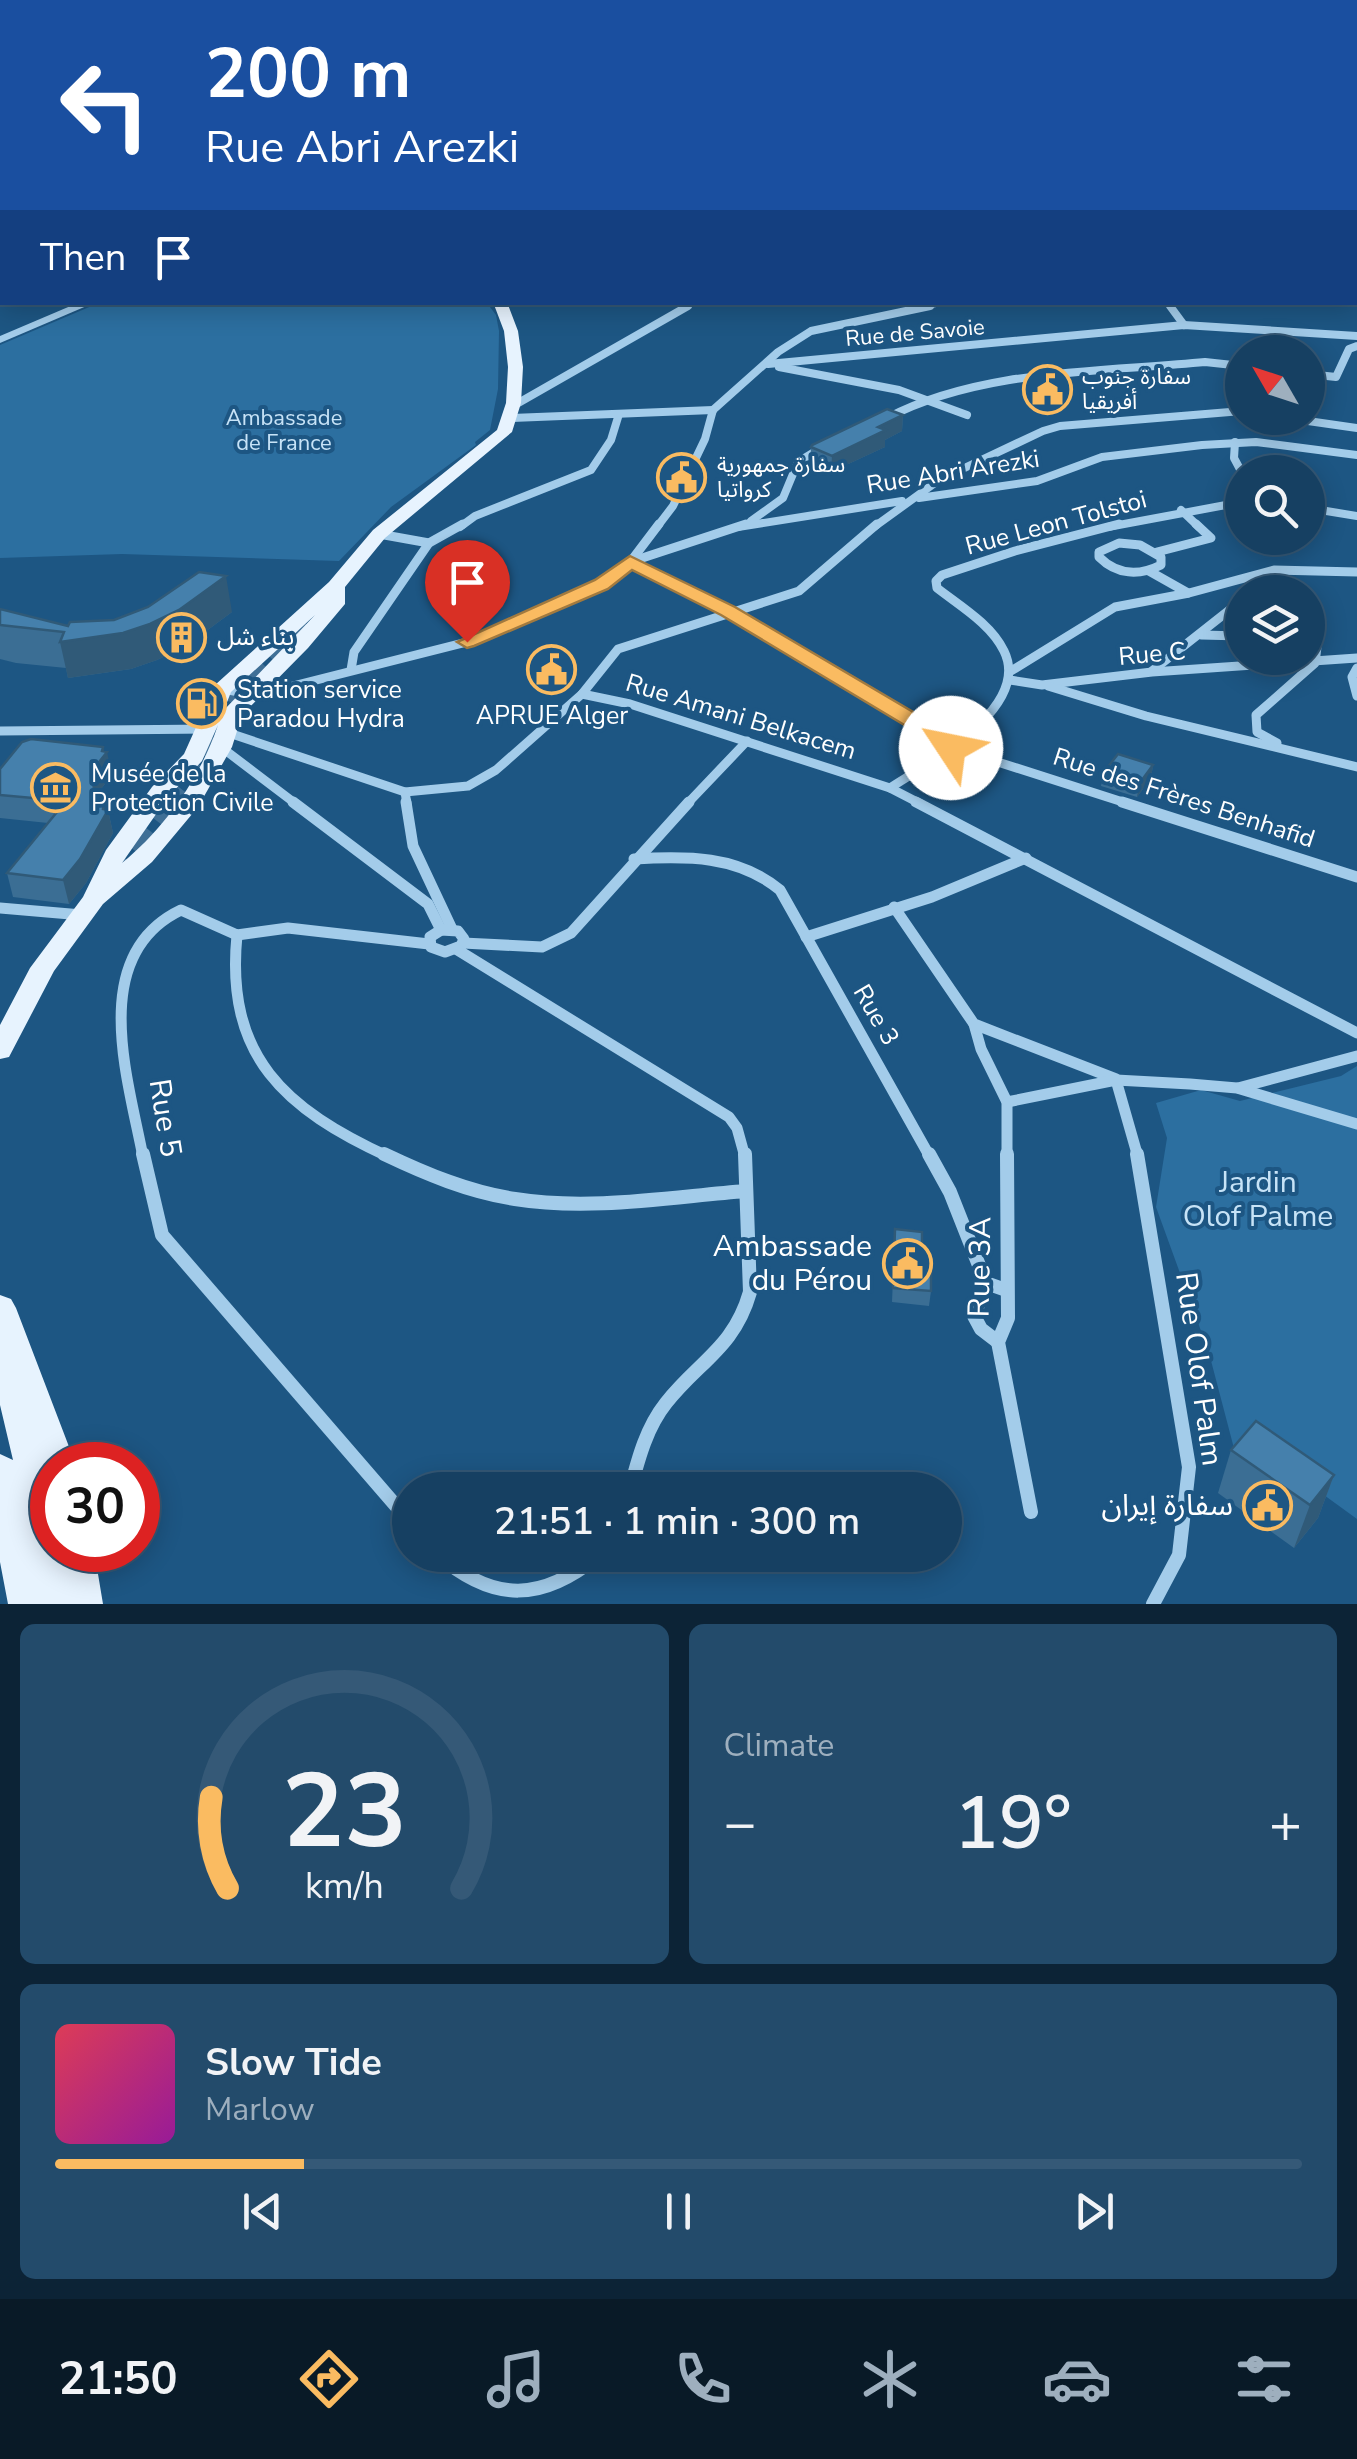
<!DOCTYPE html>
<html lang="en">
<head>
<meta charset="utf-8">
<style>
  body { margin:0; font-family:"Nunito Sans","Noto Sans Arabic",sans-serif; background:#234b6b; color:#f1f3f6; height:100vh; display:flex; flex-direction:column; font-size:38px; white-space:nowrap }
  * { box-sizing:border-box; margin:0 }
  p { font-size:32px; color:#9eafbe }
  .icon { flex:none; width:55px; height:55px; fill:none; stroke:currentColor; stroke-width:2; stroke-linecap:round; stroke-linejoin:round }
  .map { position:relative; height:1604px; overflow:hidden }
  .side { display:flex; flex-direction:column; gap:20px; padding:20px; background:#0c2336; flex:1 }
  .side>* { flex:none }
  .hud { position:absolute; left:0px; top:0px; width:1358px; height:305px; box-shadow:0 5px 25px #0003,0 0 0 2px #355977; background:#1a4fa0; color:#fff; overflow:hidden }
  .needle { width:65px; rotate:309deg }
  .buttons { position:absolute; left:1225px; top:335px; display:grid; gap:20px }
  .buttons a { display:grid; place-items:center; width:100px; height:100px; border-radius:50%; background:#164062; box-shadow:0 5px 25px #0003,0 0 0 2px #355977; font-size:50px }
  .speed { position:absolute; left:30px; top:1442px; display:flex; gap:20px; font-size:50px; font-weight:700; text-align:center }
  .speed>* { display:grid; place-content:center; width:130px; height:130px; border-radius:50%; background:#164062; box-shadow:0 5px 25px #0003,0 0 0 2px #355977; line-height:1 }
  .speed .limit { border:15px solid #d22; background:#fff; color:#111 }
  .pin { position:absolute; display:grid; place-items:center; width:85px; height:85px; color:#fff; margin:-102px -42px; border-radius:50% 50% 50% 0; rotate:-45deg; box-shadow:0 0 10px #0007 }
  .pin .icon { rotate:45deg }
  .me { position:absolute; width:110px; margin:-55px; rotate:304deg; stroke-linejoin:round; filter:drop-shadow(0 0 8px #0008) }
  .turn { display:flex; align-items:center; gap:35px; height:210px; padding:0 40px; font-size:45px }
  .turn .icon { width:130px; height:130px; stroke-width:2.5 }
  .turn b { display:block; font-size:70px; line-height:85px }
  .then { display:flex; align-items:center; height:95px; padding:0 40px; background:#0003; gap:20px; font-size:38px }
  .big { font-size:75px; font-weight:600; line-height:1.1 }
  .side .widget { flex:1; display:flex; flex-direction:column; justify-content:center; gap:15px; min-width:0; padding:0 35px; border-radius:15px; background:#234b6b }
  .side .dial { align-items:center; gap:0 }
  .dial svg { height:260px; overflow:visible; fill:none; stroke:#355977; stroke-width:7; stroke-linecap:round; text-anchor:middle }
  .dial text { fill:#f1f3f6; stroke:none }
  .song { display:flex; align-items:center; gap:30px }
  .cover { width:120px; height:120px; border-radius:15px; background:linear-gradient(135deg,hsl(350 70% 55%),hsl(300 70% 35%)) }
  .played { height:10px; border-radius:5px; background:linear-gradient(90deg,#fabb61 20%,#355977 20%) }
  .keys { display:flex; justify-content:space-around; direction:ltr }
  .heat { display:flex; justify-content:space-between; align-items:center; font-size:55px; direction:ltr }
  .side .tiles { flex:1; display:grid; gap:20px; grid-template-columns:1fr 1fr }
  .widget:last-child { grid-column:span 2 }
  .trip { position:absolute; left:392px; top:1472px; width:570px; height:100px; border-radius:50px; background:#164062; box-shadow:0 5px 25px #0003,0 0 0 2px #355977; font-weight:600; line-height:100px; text-align:center }
  .dock { display:flex; height:160px; justify-content:space-around; align-items:center; background:#091a27; color:#9eafbe }
  .dock .icon { width:70px; height:70px }
  .dock .current { color:#fabb61 }
  .dock b { font-size:45px; color:#f1f3f6 }
  .map>svg:first-child { display:block }
</style>
</head>
<body>
<div class="map">
<svg width="1357" height="1604" viewBox="0 0 1357 1604">
  <rect width="100%" height="100%" fill="#1d5683"/>
  <g fill="#2c6fa0">
    <path d="M101,302L487,303L496,315L499,331L498,389L490,430L475,442L476,445L391,507L339,561L122,554L0,558V345Z"/>
    <path d="M1357,1066V1519L1273,1458L1236,1456L1209,1353L1156,1207L1167,1138L1156,1103L1201,1090L1240,1101L1341,1076Z"/>
  </g>
  <g fill="none" stroke-linecap="round" stroke-linejoin="round">
    <path stroke="#3f6f96" stroke-width="20" stroke-dasharray="20 10" stroke-linecap="butt" d="M168,804L198,765L233,698L304,622"/>
    <path stroke="#3f6f96" stroke-width="25" stroke-dasharray="25 12" stroke-linecap="butt" d="M111,879L170,802"/>
    <g stroke="#a3ccea" stroke-width="4">
      <path d="M258,0L274,2"/>
      <path d="M461,0L565,2"/>
      <path d="M682,0L705,1"/>
      <path d="M1256,0L1334,2"/>
      <path d="M3,2L11,0"/>
      <path d="M97,2L115,0"/>
      <path d="M741,2L756,0"/>
    </g>
    <g stroke="#a3ccea" stroke-width="5">
      <path d="M1355,215L1357,211"/>
      <path d="M1167,302L1172,308"/>
      <path d="M684,308L695,302"/>
      <path d="M919,308L948,302"/>
    </g>
    <g stroke="#a3ccea" stroke-width="8">
      <path d="M1170,306L1184,325"/>
      <path d="M768,364L1184,325L1357,336"/>
      <path d="M779,367L899,390L967,415"/>
      <path d="M1308,374L1336,377L1349,349L1357,346"/>
      <path d="M513,406L688,306"/>
      <path d="M512,418L713,410"/>
      <path d="M887,418C980,369 1101,372 1205,362L1242,366"/>
      <path d="M1287,418L1357,428"/>
      <path d="M1235,442L1234,458L1242,473"/>
      <path d="M919,498L1037,481L1102,457L1202,445L1256,442L1357,455"/>
      <path d="M1308,508L1357,516"/>
      <path d="M1181,510L1199,527"/>
      <path d="M751,521L783,498L798,462L821,448"/>
      <path d="M460,527L475,516L591,470L611,440L619,414"/>
      <path d="M657,527L673,506L705,439L713,410L778,352L811,331L930,306"/>
      <path d="M738,527L902,501"/>
      <path d="M874,527L939,480L1043,431L1060,426L1242,411"/>
      <path d="M1108,527L1242,502"/>
    </g>
    <g stroke="#a3ccea" stroke-width="9">
      <path d="M379,534L429,543"/>
      <path d="M1119,543L1140,545L1161,557V565C1139,576 1117,575 1099,557V552Z"/>
      <path d="M1157,552L1211,538L1196,524"/>
      <path d="M631,561L659,524"/>
      <path d="M630,562L728,611L934,733L951,747L1129,804"/>
      <path d="M1149,571L1188,593"/>
      <path d="M1251,592L1272,572"/>
      <path d="M1201,635L1242,636"/>
      <path d="M1357,668L1352,677L1357,696"/>
      <path d="M351,670L354,652L429,543L463,524"/>
      <path d="M1011,671L1115,607L1189,593L1274,570L1357,572"/>
      <path d="M1152,671L1242,600"/>
      <path d="M1010,680L1042,685L1152,672L1357,658"/>
      <path d="M1048,686L1146,716L1357,767"/>
      <path d="M223,689L250,694L273,691L467,642L602,585L630,562L746,524"/>
      <path d="M582,694L630,704L890,788L921,804"/>
      <path d="M0,731L209,729"/>
      <path d="M226,732L405,792L468,786L496,770L582,694L618,649L799,591L877,524"/>
      <path d="M1277,743L1257,732L1256,715L1315,663L1317,647L1308,640"/>
      <path d="M221,747L296,804"/>
      <path d="M890,788C928,763 1032,708 1004,651C991,624 960,606 937,588L936,581L942,575L1015,551L1119,524"/>
      <path d="M405,792L407,804"/>
      <path d="M687,804L747,741"/>
    </g>
    <g stroke="#a3ccea" stroke-width="11">
      <path d="M293,802L428,904L441,930"/>
      <path d="M406,802L413,846L452,929"/>
      <path d="M916,802L1357,1033"/>
      <path d="M1122,802L1357,877"/>
      <path d="M634,859C686,856 738,855 780,890L930,1157"/>
      <path d="M894,907L974,1024L1116,1079"/>
      <path d="M0,908L82,915"/>
      <path d="M441,930L458,931L464,939L461,946L445,952L431,947L430,937Z"/>
      <path d="M237,935C225,1057 285,1109 389,1157"/>
      <path d="M806,937L932,897L1026,858"/>
      <path d="M463,943L542,947L571,933L689,802"/>
      <path d="M456,949L729,1117L737,1128L745,1157"/>
      <path d="M974,1024L981,1049L1007,1102V1157"/>
      <path d="M1116,1080L1138,1157"/>
      <path d="M1238,1088L1357,1056"/>
      <path d="M1007,1102L1116,1080L1190,1084L1237,1088L1357,1124"/>
      <path d="M143,1157C128,1078 87,955 181,910L237,935L288,928L429,944"/>
    </g>
    <g stroke="#a3ccea" stroke-width="14">
      <path d="M143,1154L162,1235L410,1522"/>
      <path d="M384,1154C426,1174 469,1192 515,1199C590,1211 670,1197 746,1191"/>
      <path d="M929,1154L950,1192L986,1283L1006,1290"/>
      <path d="M1007,1154L1008,1318L998,1342L1031,1512"/>
      <path d="M1137,1154L1189,1467L1179,1555L1153,1604"/>
      <path d="M986,1283L974,1316L981,1329L998,1342"/>
      <path d="M630,1490C638,1460 646,1428 666,1403C699,1361 734,1348 750,1292L745,1154"/>
      <path d="M438,1555C494,1603 542,1602 599,1555"/>
    </g>
    <g fill="#a3ccea" fill-rule="evenodd">
      <rect x="1355" y="19" width="2" height="4"/>
      <rect x="1355" y="289" width="2" height="7"/>
      <path d="M80,302H96L0,343V336Z"/>
    </g>
    <g fill="#cee5f8" fill-rule="evenodd">
      <rect x="1355" y="76" width="2" height="6"/>
      <rect x="0" y="188" width="2" height="7"/>
    </g>
    <g fill="#e7f3fe" fill-rule="evenodd">
      <path d="M493,302H507L518,331L523,367L521,403L512,432L385,538L345,587V604L308,648L242,715L232,747L198,807L152,862L103,904L54,971L9,1057L0,1059V1025L30,968L83,897L106,850L152,787L184,754L215,685L329,582L373,530L497,430L506,403L508,367L504,331ZM315,615L224,710L231,692ZM218,725C200,778 165,828 122,863L168,797L202,761Z"/>
      <path d="M0,1295L11,1299L16,1308L76,1465H52V1550H94L103,1604H8L0,1562V1454L13,1460L0,1405Z"/>
    </g>
  </g>
  <g fill="#3b6e94">
    <path d="M1029,377L1071,385L1069,395L1041,399L1028,387Z"/>
    <path d="M903,415L902,431L885,440V447L831,472L810,464L811,447Z"/>
    <path d="M0,609L68,626L114,620L232,612L186,646L157,660L131,669L68,678L66,668L16,663L0,659Z"/>
    <path d="M104,751L112,775L97,794L106,809L108,810L113,833L86,883L69,904L13,897L7,873L48,823L0,818V769Z"/>
    <path d="M1153,765L1151,778L1137,797L1101,786L1104,772Z"/>
    <path d="M895,1229L922,1267L931,1291L929,1306L892,1302Z"/>
    <path d="M1231,1450L1334,1475L1318,1518L1294,1548L1218,1493Z"/>
  </g>
  <g fill="#305a78">
    <path d="M1071,385L1069,395L1041,399L1043,389Z"/>
    <path d="M903,415L902,431L885,440V447L831,472L832,456L878,427Z"/>
    <path d="M226,576L232,612L186,646L157,660L131,669L68,678L60,642Z"/>
    <path d="M103,747L105,754L107,752L112,775L97,794L94,790L92,771Z"/>
    <path d="M1153,765L1151,778L1137,797L1139,784Z"/>
    <path d="M104,802L106,812L108,810L113,833L86,883L69,904L63,880L103,809Z"/>
    <path d="M1334,1475L1318,1518L1294,1548L1310,1505Z"/>
  </g>
  <g fill="#4580ac" stroke="#305a78" stroke-width="2.5">
    <path d="M1058,374L1071,385L1043,389L1029,377Z"/>
    <path d="M887,409L903,415L878,427L886,430L832,456L811,447L812,445Z"/>
    <path d="M199,572L226,576L179,610L150,624L123,633L60,642L64,632L0,625V609L68,626L70,622L114,620L148,607Z"/>
    <path d="M31,739L103,747L102,751L107,752L92,771L94,790L104,802L103,809L108,810L80,859L63,880L7,873L66,801L0,795V769L22,742Z"/>
    <path d="M1118,754L1153,765L1139,784L1104,772Z"/>
    <path d="M895,1229L922,1232V1267L931,1268V1291L893,1288Z"/>
    <path d="M1256,1421L1334,1475L1310,1505L1231,1450Z"/>
  </g>
  <path fill="#fabb61" stroke="#a27a3f" stroke-width="2.5" d="M630,556L735,607L942,729L962,748L951,754L926,738L721,615L632,570L608,589L474,646L467,648L457,642L595,580Z"/>
  <defs>
    <symbol id="civic-ring" viewBox="-11 -11 22 22"><circle r="9.5" fill="#1d5683" stroke="#fabb61" stroke-width="1.5"/><path d="M-.6-6.5H3V-4.5H.6V-3L4-1V1h2V6H-6V1h2V-1L-.6-3ZM-1.2 2.5V6h2.4V2.5Z" fill="#fabb61"/></symbol>
    <symbol id="building-ring" viewBox="-11 -11 22 22"><circle r="9.5" fill="#1d5683" stroke="#fabb61" stroke-width="1.5"/><path d="M-4-6H4V6H1V3H-1V6H-4ZM-2.5-4.3h1.7v1.8h-1.7ZM.8-4.3h1.7v1.8H.8ZM-2.5-1h1.7V.8h-1.7ZM.8-1h1.7V.8H.8Z" fill="#fabb61"/></symbol>
    <symbol id="fuel-ring" viewBox="-11 -11 22 22"><circle r="9.5" fill="#1d5683" stroke="#fabb61" stroke-width="1.5"/><path d="M-5.5-6h7V0h2V4h1.3V-2.5L3-4.5l.8-.8L6-3V5H2.5V1h-1V6h-7ZM-4.2-4.7v3.2H.2V-4.7Z" fill="#fabb61"/></symbol>
    <symbol id="museum-ring" viewBox="-11 -11 22 22"><circle r="9.5" fill="#1d5683" stroke="#fabb61" stroke-width="1.5"/><path d="M0-6L6-3V-2H-6V-3ZM-5-1h2V3h-2ZM-1-1h2V3h-2ZM3-1h2V3H3ZM-6 4H6V6H-6Z" fill="#fabb61"/></symbol>
  </defs>
  <g fill-rule="evenodd">
    <use href="#civic-ring" x="1020" y="362" width="55" height="55"/>
    <use href="#civic-ring" x="654" y="450" width="55" height="55"/>
    <use href="#building-ring" x="154" y="610" width="55" height="55"/>
    <use href="#civic-ring" x="524" y="642" width="55" height="55"/>
    <use href="#fuel-ring" x="174" y="676" width="55" height="55"/>
    <use href="#museum-ring" x="28" y="760" width="55" height="55"/>
    <use href="#civic-ring" x="880" y="1236" width="55" height="55"/>
    <use href="#civic-ring" x="1240" y="1478" width="55" height="55"/>
  </g>
  <g text-anchor="middle" dominant-baseline="central" stroke-width="8" stroke-linejoin="round" paint-order="stroke">
    <g font-size="22" fill="#fff" stroke="#1d5683">
      <text transform="translate(915 333) rotate(-5)">Rue de Savoie</text>
    </g>
    <g font-size="22" fill="#fff" stroke="#1d5683" text-anchor="start">
      <text x="1082" y="377">سفارة جنوب<tspan x="1082" dy="25">أفريقيا</tspan></text>
      <text x="717" y="465">سفارة جمهورية<tspan x="717" dy="25">كرواتيا</tspan></text>
    </g>
    <g font-size="22" fill="#c7e3f7" stroke="#1d5683">
      <text x="284" y="418">Ambassade<tspan x="284" dy="25">de France</tspan></text>
    </g>
    <g font-size="25" fill="#fff" stroke="#1d5683">
      <text transform="translate(953 472) rotate(-9)">Rue Abri Arezki</text>
      <text transform="translate(1056 523) rotate(-15)">Rue Leon Tolstoi</text>
      <text transform="translate(1152 654) rotate(-5)">Rue C</text>
      <text transform="translate(741 717) rotate(17)">Rue Amani Belkacem</text>
      <text transform="translate(1184 798) rotate(18)">Rue des Frères Benhafid</text>
      <text transform="translate(876 1015) rotate(60)">Rue 3</text>
    </g>
    <g font-size="25" fill="#fff" stroke="#1d5683" text-anchor="start">
      <text x="217" y="637">بناء شل</text>
      <text x="237" y="690">Station service<tspan x="237" dy="29">Paradou Hydra</tspan></text>
      <text x="552" y="716" text-anchor="middle">APRUE Alger</text>
      <text x="91" y="774">Musée de la<tspan x="91" dy="29">Protection Civile</tspan></text>
    </g>
    <g font-size="30" fill="#fff" stroke="#1d5683">
      <text transform="translate(165 1118) rotate(81)">Rue 5</text>
      <text transform="translate(980 1267) rotate(-89)">Rue 3A</text>
      <text transform="translate(1199 1369) rotate(82)">Rue Olof Palm</text>
    </g>
    <g font-size="30" fill="#c7e3f7" stroke="#1d5683">
      <text x="1258" y="1182">Jardin<tspan x="1258" dy="34">Olof Palme</tspan></text>
    </g>
    <g font-size="30" fill="#fff" stroke="#1d5683" text-anchor="end">
      <text x="872" y="1246">Ambassade<tspan x="872" dy="34">du Pérou</tspan></text>
      <text x="1233" y="1505">سفارة إيران</text>
    </g>
  </g>
</svg>
<div class="buttons">
<a><svg class="needle" viewBox="-14 -14 28 28"><path d="M0-13l5 13h-10z" fill="#e53935"/><path d="M0 13l5-13h-10z" fill="#9eafbe"/></svg></a>
<a><svg class="icon" aria-label="search" viewBox="0 0 24 24"><circle cx="10" cy="10" r="6"/><path d="M15 15l6 6"/></svg></a>
<a><svg class="icon" aria-label="layers" viewBox="0 0 24 24"><path d="M12 4l9 5-9 5-9-5zM3 14l9 5 9-5"/></svg></a>
</div>
<div class="speed"><div class="limit">30</div></div>
<div class="pin" style="left:467px;top:642px;background:#d93025"><svg class="icon" aria-label="arrive" viewBox="0 0 24 24"><path d="M6 21V4h12l-3 4 3 4H6"/></svg></div>
<svg class="me" style="left:951px;top:748px" viewBox="-20 -20 40 40"><circle r="19" fill="#fff"/><path d="M0-13L10 11 0 6-10 11z" fill="#fabb61"/></svg>
<div class="trip">21:51 · 1 min · 300 m</div>
<div class="hud">
<div class="turn"><svg class="icon" aria-label="left" viewBox="0 0 24 24"><path d="M17 20v-9H6M10 6l-5 5 5 5"/></svg><div><b>200 m</b>Rue Abri Arezki</div></div>
<div class="then">Then<svg class="icon" aria-label="arrive" viewBox="0 0 24 24"><path d="M6 21V4h12l-3 4 3 4H6"/></svg></div>
</div>
</div>
<section class="side">
<div class="tiles">
<div class="widget dial"><svg viewBox="0 0 100 80">
<path d="M14 69A42 42 0 1 1 86 69"/>
<path d="M14 69A42 42 0 0 1 9 41" stroke="#fabb61"/>
<text x="50" y="56" font-size="32" font-weight="700">23</text>
<text x="50" y="72" font-size="11">km/h</text>
</svg></div>
<div class="widget"><p>Climate</p>
<div class="heat"><a>−</a><b class="big">19°</b><a>+</a></div>
</div>
<div class="widget">
<div class="song"><i class="cover"></i><div><b>Slow Tide</b><p>Marlow</p></div></div>
<div class="played"></div>
<div class="keys"><svg class="icon" aria-label="previous" viewBox="0 0 24 24"><path d="M18 5L8 12l10 7zM5 5v14"/></svg><svg class="icon" aria-label="pause" viewBox="0 0 24 24"><path d="M8 5v14M16 5v14"/></svg><svg class="icon" aria-label="next" viewBox="0 0 24 24"><path d="M6 5l10 7-10 7zM19 5v14"/></svg></div>
</div>
</div>
</section>
<nav class="dock">
<b>21:50</b>
<svg class="icon current" aria-label="directions" viewBox="0 0 24 24"><path d="M12 3l9 9-9 9-9-9zM9 14v-3h6M13 9l2 2-2 2"/></svg>
<svg class="icon" aria-label="music" viewBox="0 0 24 24"><path d="M9 18V5l10-2v13"/><circle cx="6" cy="18" r="3"/><circle cx="16" cy="16" r="3"/></svg>
<svg class="icon" aria-label="phone" viewBox="0 0 24 24"><path d="M5 4h4l2 5-3 2q2 4 5 5l2-3 5 2v4C11 20 4 13 5 4z"/></svg>
<svg class="icon" aria-label="climate" viewBox="0 0 24 24"><path d="M12 3v18M4 7l16 10M4 17L20 7"/></svg>
<svg class="icon" aria-label="car" viewBox="0 0 24 24"><path d="M5 17H2v-5l4-1 3-4h7l3 4 3 1v5h-3M9 17h6M6 11h13"/><circle cx="7" cy="17" r="2"/><circle cx="17" cy="17" r="2"/></svg>
<svg class="icon" aria-label="filters" viewBox="0 0 24 24"><path d="M4 7h16M4 17h16"/><circle cx="9" cy="7" r="2"/><circle cx="15" cy="17" r="2"/></svg>
</nav>
</body>
</html>
